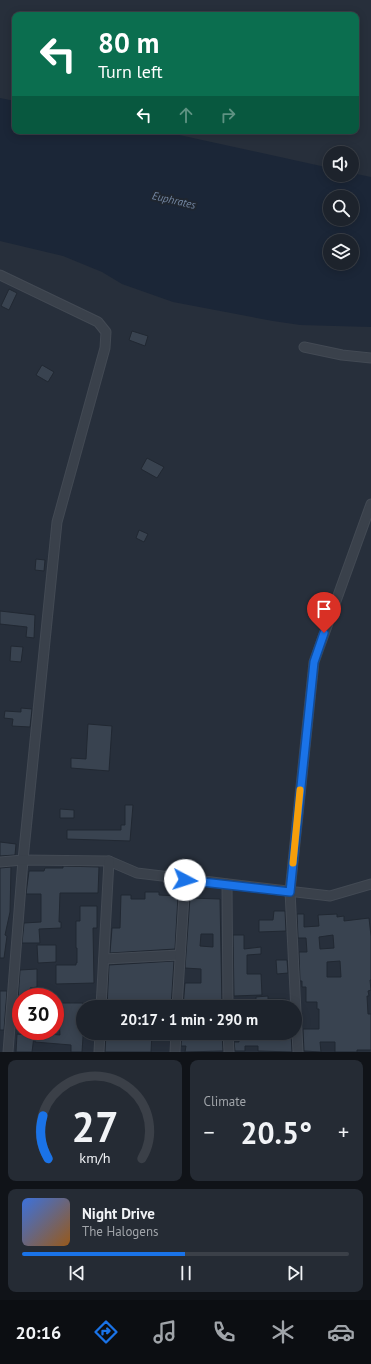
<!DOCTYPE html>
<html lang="en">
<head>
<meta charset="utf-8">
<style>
  body { margin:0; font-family:"PT Sans",sans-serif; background:#252b34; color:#f1f3f6; height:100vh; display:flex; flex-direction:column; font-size:15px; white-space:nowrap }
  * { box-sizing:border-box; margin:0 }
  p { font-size:13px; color:#a0a4a9 }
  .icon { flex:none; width:22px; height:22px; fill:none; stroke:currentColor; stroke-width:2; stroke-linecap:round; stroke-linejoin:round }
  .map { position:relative; height:1052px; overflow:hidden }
  .panel { display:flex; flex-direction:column; gap:8px; padding:8px; background:#101318; flex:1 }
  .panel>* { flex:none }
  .guide { position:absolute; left:12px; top:12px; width:347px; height:122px; border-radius:8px; box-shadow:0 2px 10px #0003,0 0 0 1px #3b4048; background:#0b6e4f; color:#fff; overflow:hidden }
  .tools { position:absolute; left:323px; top:146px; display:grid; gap:8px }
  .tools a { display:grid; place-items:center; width:36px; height:36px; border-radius:50%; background:#1d232c; box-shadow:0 2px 10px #0003,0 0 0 1px #3b4048; font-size:20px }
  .speed { position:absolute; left:12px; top:988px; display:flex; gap:8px; font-size:20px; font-weight:700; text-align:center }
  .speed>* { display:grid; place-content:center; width:52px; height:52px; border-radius:50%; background:#1d232c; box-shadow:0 2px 10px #0003,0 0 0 1px #3b4048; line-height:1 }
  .speed .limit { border:6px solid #d22; background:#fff; color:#111 }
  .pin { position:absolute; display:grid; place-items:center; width:34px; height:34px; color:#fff; margin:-41px -17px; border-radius:50% 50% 50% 0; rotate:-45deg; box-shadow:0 0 4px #0007 }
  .pin .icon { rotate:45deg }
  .me { position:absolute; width:44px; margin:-22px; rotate:95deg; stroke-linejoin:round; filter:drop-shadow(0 0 3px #0008) }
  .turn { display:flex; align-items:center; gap:14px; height:84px; padding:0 20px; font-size:18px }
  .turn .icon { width:52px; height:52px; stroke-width:2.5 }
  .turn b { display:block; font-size:28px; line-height:34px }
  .lanes { display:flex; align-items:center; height:38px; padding:0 20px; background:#0003; justify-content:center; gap:20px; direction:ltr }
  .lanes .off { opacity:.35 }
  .big { font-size:30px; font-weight:700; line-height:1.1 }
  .panel .tile { flex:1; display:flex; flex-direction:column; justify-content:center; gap:6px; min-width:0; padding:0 14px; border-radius:8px; background:#252b34 }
  .panel .dial { align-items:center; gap:0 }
  .dial svg { height:104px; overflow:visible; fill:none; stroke:#3b4048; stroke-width:7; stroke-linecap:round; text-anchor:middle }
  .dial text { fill:#f1f3f6; stroke:none }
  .song { display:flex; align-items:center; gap:12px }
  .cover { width:48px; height:48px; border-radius:6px; background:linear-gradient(135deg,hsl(220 70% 55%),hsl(30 70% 35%)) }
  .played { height:4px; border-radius:2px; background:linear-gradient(90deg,#1a73e8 50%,#3b4048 50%) }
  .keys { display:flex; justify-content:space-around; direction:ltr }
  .heat { display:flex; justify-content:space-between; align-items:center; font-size:22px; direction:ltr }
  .panel .tiles { flex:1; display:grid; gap:8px; grid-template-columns:1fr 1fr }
  .tile:last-child { grid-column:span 2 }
  .trip { position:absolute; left:76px; top:1000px; width:226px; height:40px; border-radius:20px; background:#1d232c; box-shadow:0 2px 10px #0003,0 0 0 1px #3b4048; font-weight:700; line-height:40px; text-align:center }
  .dock { display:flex; height:64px; justify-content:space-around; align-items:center; background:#0c0e12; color:#a0a4a9 }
  .dock .icon { width:28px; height:28px }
  .dock .on { color:#1a73e8 }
  .dock b { font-size:18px; color:#f1f3f6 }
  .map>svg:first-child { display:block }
</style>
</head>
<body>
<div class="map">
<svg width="371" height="1052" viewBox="0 0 371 1052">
  <rect width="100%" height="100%" fill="#272f3b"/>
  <path fill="#1b2637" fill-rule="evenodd" d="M0,98L15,101V131H161L330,168V175H352V173L371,177V327L300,325L273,321L173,302L122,284L102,272L63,256L0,241ZM330,197H352V219H330ZM330,241H352V263H330Z"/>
  <g fill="#394350" stroke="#212832" fill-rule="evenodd">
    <path d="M9,289L17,293L9,310L1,306Z"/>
    <path d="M132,331L148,336L145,346L129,340Z"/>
    <path d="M42,365L54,372L48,382L36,375Z"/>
    <path d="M147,458L164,467L157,478L141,469Z"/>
    <path d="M139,530L148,534L144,542L136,538Z"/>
    <path d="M36,559L45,560L44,571L35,570Z"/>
    <path d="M0,611L35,615L34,638L26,637L27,627L0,624Z"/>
    <path d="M11,646L23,647L21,662L10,661Z"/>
    <path d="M21,708L32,709L30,727L12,726L13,719L4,718L5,711L21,712Z"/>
    <path d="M88,724L112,726L109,771L71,768V758L86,759Z"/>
    <path d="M125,805H133L130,841L67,839V830H121V825H125Z"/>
    <path d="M60,809L74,810V818H60Z"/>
    <path d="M0,842L16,844L15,855L0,856Z"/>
    <path d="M63,866L99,867L98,893H60L59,922H61V928L39,929L40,943H22L24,923L41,922V894H26L29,871H44L45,868H63Z"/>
    <path d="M11,867L10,912L5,935L7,936L4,958H0V868Z"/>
    <path d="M145,892H159V895L178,896L175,949L110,953L112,928H120L121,895H131V899H145Z"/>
    <path d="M190,898L220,899L222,1007H211V1003L198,1004V1007H183L185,983H201V969L185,968ZM201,934H213V947L200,946Z"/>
    <path d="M80,906H97V928H93L94,983L56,984V965H76V963H77V948H76V921H80Z"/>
    <path d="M274,911H285L286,931L259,932V920H273Z"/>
    <path d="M297,914H304V927L319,926L318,915L337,914V917L344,916V921L369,918L371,936V980H370L371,990L368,991L369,996H367L368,1014H371V1050H357V1052H335V1042H320L321,1052L304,1051L303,1029H319V1009H317V1002H306V987H302V981H300L299,952H307L306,938H298ZM333,935L334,948L320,949L319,937ZM340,961L341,977H327V962Z"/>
    <path d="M233,935H244V949L261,947V954L247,955V974H261L262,995L234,996Z"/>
    <path d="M37,945H56V962L38,963Z"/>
    <path d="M276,960H287L288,973L277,974Z"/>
    <path d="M174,961L171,1007H107L109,965Z"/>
    <path d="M37,969V987L30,988V997H21V1030H16L20,970Z"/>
    <path d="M0,991H7L4,1030H0Z"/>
    <path d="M268,996V999H286V1007H256V997Z"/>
    <path d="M55,1003H83V1037L82,1052H71V1045L35,1042L36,1033L60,1035L59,1017H55Z"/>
    <path d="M106,1033H152L151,1052H105Z"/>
    <path d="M182,1033H198V1037L215,1036V1033H222L223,1051L185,1052L186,1046H181Z"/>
    <path d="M239,1033H291L292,1052L258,1051V1046H245V1051H235L234,1042H239Z"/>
    <path d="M17,1034L34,1036L32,1052H16Z"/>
  </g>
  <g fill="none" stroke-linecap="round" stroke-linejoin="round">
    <defs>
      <g id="minor">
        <path d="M0,275L98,322L106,332L105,348L57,522L23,860L8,1052"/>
        <path d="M304,347L342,355L371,358"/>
        <path d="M0,862L23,860L109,861L137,873L330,896L371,884"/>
        <path d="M227,884L228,1007"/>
        <path d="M104,959L179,955"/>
        <path d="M101,1007L109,861"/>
        <path d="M177,1007L185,880"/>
        <path d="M228,1033L229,1052"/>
        <path d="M99,1052L100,1033"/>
        <path d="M175,1052L176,1033"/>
        <path d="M298,1052L290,891L314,662L371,504"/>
      </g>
    </defs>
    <use href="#minor" stroke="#434a54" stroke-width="11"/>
    <use href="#minor" stroke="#3a414b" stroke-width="9"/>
  </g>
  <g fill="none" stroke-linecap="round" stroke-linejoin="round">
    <defs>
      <path id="route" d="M185,880L290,892L314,662L324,633"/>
    </defs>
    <use href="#route" stroke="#114b97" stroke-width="10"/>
    <use href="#route" stroke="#1a73e8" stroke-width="7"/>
    <path stroke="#f59e0b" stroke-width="7" d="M293,863L300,790"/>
  </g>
  <g text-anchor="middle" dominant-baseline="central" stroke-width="4" stroke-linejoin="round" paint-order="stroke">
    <g font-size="11" font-style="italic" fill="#7386a1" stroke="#1f2630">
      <text transform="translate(174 200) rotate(13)">Euphrates</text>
    </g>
  </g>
</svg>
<div class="tools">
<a><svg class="icon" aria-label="sound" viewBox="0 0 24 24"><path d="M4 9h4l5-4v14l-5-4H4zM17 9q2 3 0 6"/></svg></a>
<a><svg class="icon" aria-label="search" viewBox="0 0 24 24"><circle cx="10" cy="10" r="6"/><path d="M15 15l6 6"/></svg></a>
<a><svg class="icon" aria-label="layers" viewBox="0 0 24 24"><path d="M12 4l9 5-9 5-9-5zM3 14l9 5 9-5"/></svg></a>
</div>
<div class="speed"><div class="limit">30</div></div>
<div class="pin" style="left:324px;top:633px;background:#d93025"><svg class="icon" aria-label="arrive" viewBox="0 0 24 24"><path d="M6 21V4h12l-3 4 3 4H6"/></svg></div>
<svg class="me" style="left:185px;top:880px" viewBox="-20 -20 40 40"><circle r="19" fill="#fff"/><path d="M0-13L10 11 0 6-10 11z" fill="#1a73e8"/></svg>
<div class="trip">20:17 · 1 min · 290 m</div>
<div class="guide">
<div class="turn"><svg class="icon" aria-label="left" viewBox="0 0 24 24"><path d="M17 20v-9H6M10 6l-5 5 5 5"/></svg><div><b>80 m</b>Turn left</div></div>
<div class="lanes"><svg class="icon" aria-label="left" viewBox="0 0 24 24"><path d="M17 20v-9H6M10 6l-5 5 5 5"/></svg><svg class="icon off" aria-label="ahead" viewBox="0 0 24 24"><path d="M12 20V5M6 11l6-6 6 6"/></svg><svg class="icon off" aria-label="right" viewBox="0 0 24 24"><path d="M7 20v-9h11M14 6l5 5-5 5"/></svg></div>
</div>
</div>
<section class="panel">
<div class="tiles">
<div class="tile dial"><svg viewBox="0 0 100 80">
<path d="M14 69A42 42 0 1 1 86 69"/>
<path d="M14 69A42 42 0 0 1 10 36" stroke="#1a73e8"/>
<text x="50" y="56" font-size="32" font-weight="700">27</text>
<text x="50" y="72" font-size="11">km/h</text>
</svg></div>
<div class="tile"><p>Climate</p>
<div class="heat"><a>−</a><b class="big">20.5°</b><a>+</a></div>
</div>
<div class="tile">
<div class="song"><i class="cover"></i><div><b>Night Drive</b><p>The Halogens</p></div></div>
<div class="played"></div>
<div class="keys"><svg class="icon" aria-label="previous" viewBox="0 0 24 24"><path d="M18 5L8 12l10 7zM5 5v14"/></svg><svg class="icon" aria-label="pause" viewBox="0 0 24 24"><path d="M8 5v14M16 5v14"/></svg><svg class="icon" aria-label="next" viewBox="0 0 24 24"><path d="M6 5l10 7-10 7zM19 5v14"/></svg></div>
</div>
</div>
</section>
<nav class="dock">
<b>20:16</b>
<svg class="icon on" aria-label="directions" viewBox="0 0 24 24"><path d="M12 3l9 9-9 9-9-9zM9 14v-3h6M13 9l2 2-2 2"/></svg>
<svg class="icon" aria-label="music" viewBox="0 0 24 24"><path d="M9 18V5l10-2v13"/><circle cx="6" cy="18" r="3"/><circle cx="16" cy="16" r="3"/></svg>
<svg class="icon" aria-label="phone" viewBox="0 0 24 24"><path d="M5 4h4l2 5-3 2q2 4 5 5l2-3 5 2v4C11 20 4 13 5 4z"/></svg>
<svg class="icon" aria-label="climate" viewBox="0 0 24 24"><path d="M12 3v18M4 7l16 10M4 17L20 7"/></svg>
<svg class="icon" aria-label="car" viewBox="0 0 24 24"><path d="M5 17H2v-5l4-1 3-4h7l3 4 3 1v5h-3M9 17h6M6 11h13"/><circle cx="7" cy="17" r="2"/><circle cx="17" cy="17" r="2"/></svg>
</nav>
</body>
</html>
